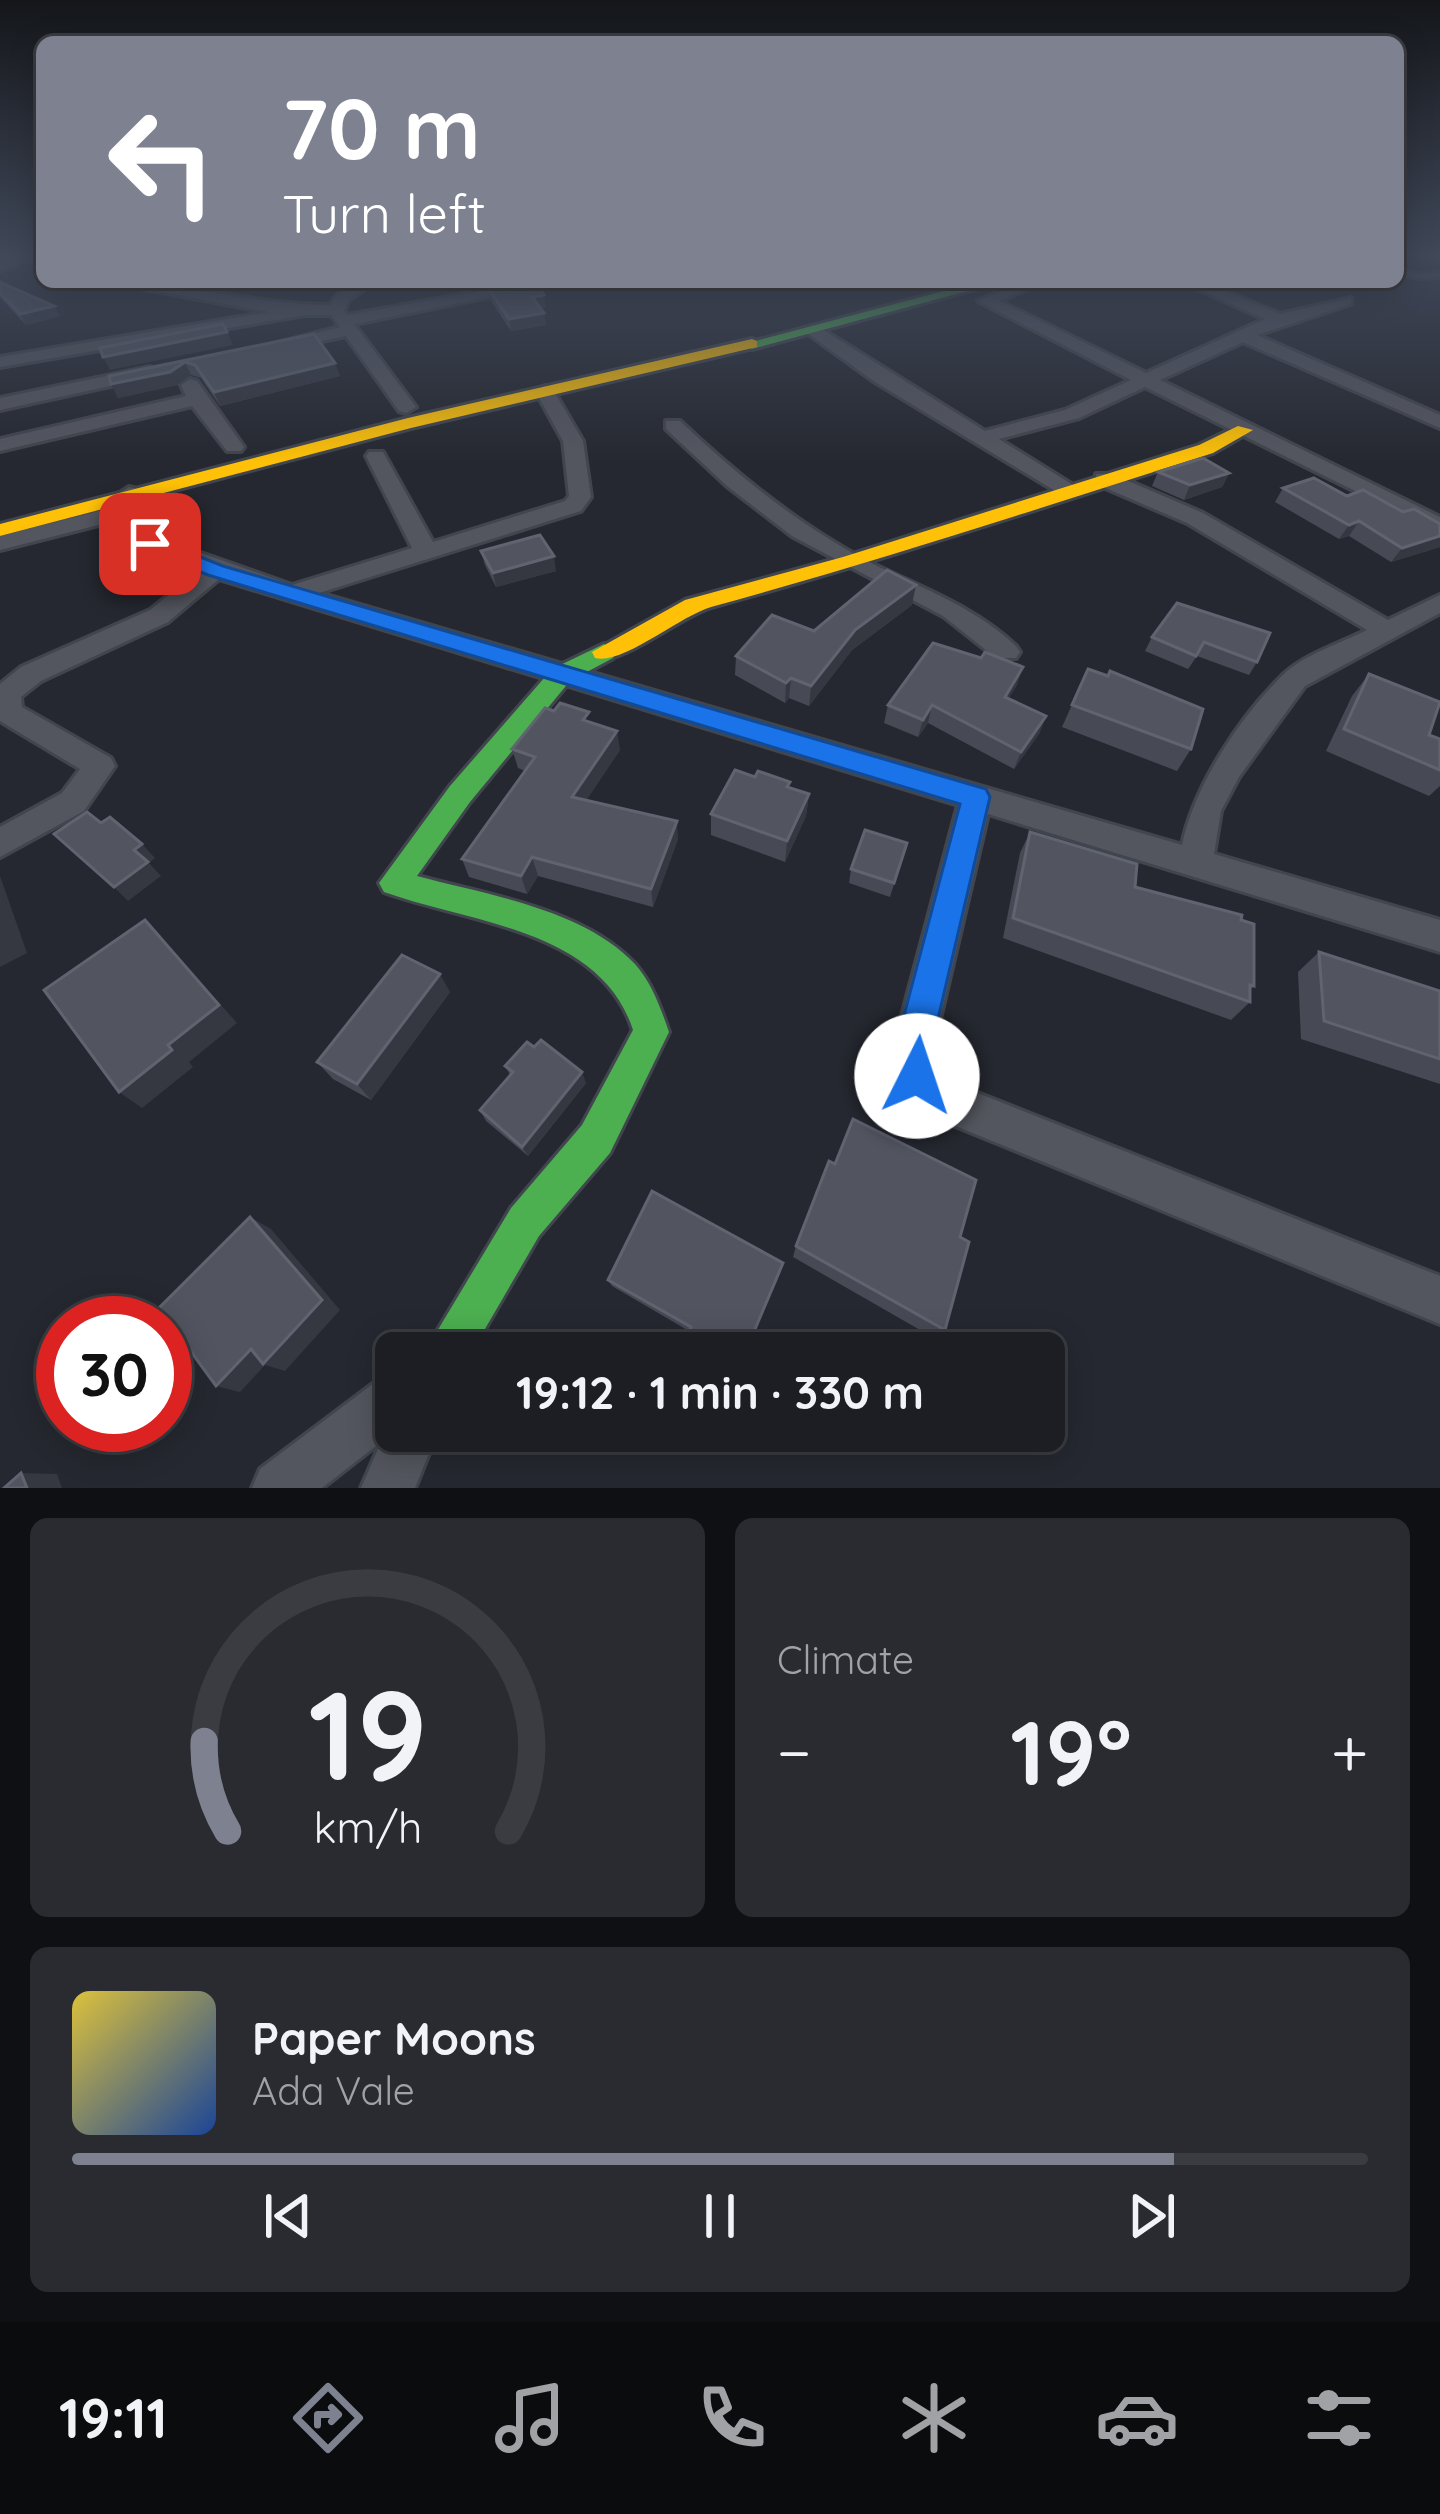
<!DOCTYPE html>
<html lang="en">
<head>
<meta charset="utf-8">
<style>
  body { margin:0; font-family:Quicksand,sans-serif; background:#292b31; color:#f1f3f6; height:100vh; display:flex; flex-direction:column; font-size:45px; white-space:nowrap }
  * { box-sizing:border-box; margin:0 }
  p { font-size:39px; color:#a0a2a6 }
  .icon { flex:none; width:66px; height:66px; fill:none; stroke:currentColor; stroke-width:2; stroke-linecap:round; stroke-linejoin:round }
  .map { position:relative; height:1488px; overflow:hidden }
  .drawer { display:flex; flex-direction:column; gap:30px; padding:30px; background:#0f1014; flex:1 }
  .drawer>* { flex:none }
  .hud { position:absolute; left:36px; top:36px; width:1368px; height:252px; border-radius:18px; box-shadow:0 6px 30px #0003,0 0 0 3px #3a3c41; background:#7d8190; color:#fff; overflow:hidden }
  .speed { position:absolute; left:36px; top:1296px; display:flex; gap:24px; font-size:60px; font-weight:700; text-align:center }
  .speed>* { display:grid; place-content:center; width:156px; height:156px; border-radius:50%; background:#1c1e24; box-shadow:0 6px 30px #0003,0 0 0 3px #3a3c41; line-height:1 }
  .speed .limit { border:18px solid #d22; background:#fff; color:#111 }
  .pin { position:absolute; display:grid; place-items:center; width:102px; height:102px; color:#fff; margin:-51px; border-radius:24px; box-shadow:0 6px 18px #0006 }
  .me { position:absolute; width:132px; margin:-66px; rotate:4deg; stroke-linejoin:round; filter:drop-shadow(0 0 9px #0008) }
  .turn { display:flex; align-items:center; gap:42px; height:252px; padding:0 48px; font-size:54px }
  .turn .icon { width:156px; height:156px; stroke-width:2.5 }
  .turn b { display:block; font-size:84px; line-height:102px }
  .big { font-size:90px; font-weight:700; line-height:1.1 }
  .drawer .tile { flex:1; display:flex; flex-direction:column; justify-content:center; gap:18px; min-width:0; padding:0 42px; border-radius:18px; background:#292b31 }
  .drawer .dial { align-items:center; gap:0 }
  .dial svg { height:312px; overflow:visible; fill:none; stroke:#3a3c41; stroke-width:7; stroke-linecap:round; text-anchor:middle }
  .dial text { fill:#f1f3f6; stroke:none }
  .song { display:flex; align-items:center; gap:36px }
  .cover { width:144px; height:144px; border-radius:18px; background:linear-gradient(135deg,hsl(50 70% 55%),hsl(220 70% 35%)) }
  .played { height:12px; border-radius:6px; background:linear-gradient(90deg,#7d8190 85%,#3a3c41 85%) }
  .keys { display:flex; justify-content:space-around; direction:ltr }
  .heat { display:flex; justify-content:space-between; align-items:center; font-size:66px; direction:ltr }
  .drawer .tiles { flex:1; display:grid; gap:30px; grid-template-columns:1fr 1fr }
  .tile:last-child { grid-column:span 2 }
  .trip { position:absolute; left:375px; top:1332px; width:690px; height:120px; border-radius:18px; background:#1c1e24; box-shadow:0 6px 30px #0003,0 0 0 3px #3a3c41; font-weight:700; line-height:120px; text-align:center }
  .tabs { display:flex; height:192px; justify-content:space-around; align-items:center; background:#0b0c0e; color:#a0a2a6 }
  .tabs .icon { width:84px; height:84px }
  .tabs .selected { color:#7d8190 }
  .tabs b { font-size:54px; color:#f1f3f6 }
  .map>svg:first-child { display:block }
</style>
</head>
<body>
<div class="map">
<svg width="1440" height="1488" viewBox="0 0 1440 1488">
  <rect width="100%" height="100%" fill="#252830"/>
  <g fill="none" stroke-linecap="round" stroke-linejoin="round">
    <defs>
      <path id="lane" d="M1398,268L1417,274L1440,273V277L1417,278L1398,272Z"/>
      <g id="street">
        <path d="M21,254H42L0,271V262Z"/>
        <path d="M107,282C183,282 255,305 330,305C339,287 355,282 375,282L349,300L344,310L348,315L531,282H564L354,324L416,407L406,413L399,411L346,336L279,350L270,345L340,327L331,315H305L0,367V357L269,312Z"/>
        <path d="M901,282H921L913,287Z"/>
        <path d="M1022,282H1044L999,301L1146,373L1265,319L1182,282H1203L1280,314L1351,298V304L1257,335L1440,415V428L1243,342L1160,380L1440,517V533L1145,387L1079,418L999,439L1081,490L1062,495L875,382L803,330L817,326L985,431L1065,410L1131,380L978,301Z"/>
        <path d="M150,367L159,372L156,376L0,410V398Z"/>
        <path d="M190,379L197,381L244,447L241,451H227L192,406L0,451V439L186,396L181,385Z"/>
        <path d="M545,386L552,388L583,441L591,497L581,511L319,593L1182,845C1194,786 1240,717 1283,675C1303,655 1341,643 1367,630L1187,523L1096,484V474H1112L1203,513L1388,620L1440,595V613L1305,686L1239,777L1221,811L1214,854L1440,920V952L988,814L932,1053L935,1065L950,1082L1440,1276V1324L921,1112L903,1090L892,1053L958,805L219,579L168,622L41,681L21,697L22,707L111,758L115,766L84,811L0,857V827L62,793L80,769L0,721V684L21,667L150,610L197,572L150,551L126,518L0,550V536L122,505L118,494L129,487L137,489L153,527L167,541L292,585L412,548L366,456L369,452H383L433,542L565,501L569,496L563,441L536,392Z"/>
        <path d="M666,421H680C734,472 791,519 856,555C911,585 969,602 1016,646L1020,652L1016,658H996L943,616L792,536L727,486L666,429Z"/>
        <path d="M396,1372V1431H438L415,1488H361L381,1442L322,1488H252L260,1469L378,1380Z"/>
      </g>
      <g id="fast">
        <path d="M978,282H1001L752,349L744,344Z"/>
        <path d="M604,644L616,652L613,658L570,681L470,802L417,876C488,895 583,909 635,964C652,983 661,1009 669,1032L610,1153L539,1236L471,1353H424L511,1208L582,1125L633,1030C600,929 470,923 384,892L379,883L450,786L552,669Z"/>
      </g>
      <g id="slow">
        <path d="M752,339L757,341V347L411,428L0,536V524L408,418Z"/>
        <path d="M1238,426L1253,430L1213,453C1046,506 880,561 711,607C680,616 623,665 595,658L592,652L685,600L843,557L1199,445Z"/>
      </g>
    </defs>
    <use href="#lane" stroke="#41454d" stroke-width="6"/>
    <use href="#street" stroke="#41454d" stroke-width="6"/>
    <use href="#fast" stroke="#41454d" stroke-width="6"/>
    <use href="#slow" stroke="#41454d" stroke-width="6"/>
    <use href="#lane" fill="#54565f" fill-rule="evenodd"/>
    <use href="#street" fill="#54565f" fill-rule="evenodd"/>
    <use href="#fast" fill="#4caf50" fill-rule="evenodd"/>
    <use href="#slow" fill="#ffc107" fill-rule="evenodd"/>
  </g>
  <g fill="#474a54">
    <path d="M0,282L54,306L60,316L26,325L0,297Z"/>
    <path d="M489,289L546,307L541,308L544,313L546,325L511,331L491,301Z"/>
    <path d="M314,334L340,376L220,406L201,378L191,375L177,385L118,398L109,376Z"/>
    <path d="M1158,472L1229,473L1222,487L1184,500L1152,486Z"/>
    <path d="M1283,488L1347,496L1440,524V547L1391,562L1349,536L1339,539L1275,502Z"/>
    <path d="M481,551L556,571L496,587L485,565Z"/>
    <path d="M1177,603L1257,662L1249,675L1197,656L1188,669L1145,651L1152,637Z"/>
    <path d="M912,605L852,650L809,706L789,698L785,703L735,675L736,656L814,631Z"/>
    <path d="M1088,669L1191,749L1177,771L1062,727Z"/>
    <path d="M1369,674L1429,735L1440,739V786L1429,796L1326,751L1352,696Z"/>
    <path d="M1017,685L1008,698L1046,716L1039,734L1014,769L928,723L918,737L884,723L888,705Z"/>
    <path d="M554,711L591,722L620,750L586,800L678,839L653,907L538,876L527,894L469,877L462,859L525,771L518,768L512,749Z"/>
    <path d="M790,788L809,794L806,816L785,862L711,835V814Z"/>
    <path d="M1030,832L1135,887L1241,920L1254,986L1250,990V1002L1231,1020L1003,938L1020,853Z"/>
    <path d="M907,843L890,897L849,883L851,869Z"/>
    <path d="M1319,952L1440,991V1084L1301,1039L1298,972Z"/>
    <path d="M450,992L371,1100L333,1079L317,1062Z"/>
    <path d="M534,1047L586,1083L528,1156L486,1121L480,1110L510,1075L505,1066Z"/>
    <path d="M796,1246L945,1330L934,1338L793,1257Z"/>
    <path d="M783,1263L746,1353H714L690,1337L689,1331L612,1286L608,1280Z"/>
  </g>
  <g fill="#353841">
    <path d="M449,282H500L451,291Z"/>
    <path d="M544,295L546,307L534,309L532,297Z"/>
    <path d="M54,306L60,316L26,325L20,314Z"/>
    <path d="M544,313L546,325L511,331L509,319Z"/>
    <path d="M227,332L233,345L110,370L103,357Z"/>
    <path d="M185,362L191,375L177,385L118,398L111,384Z"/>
    <path d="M335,363L340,376L220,406L214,392Z"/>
    <path d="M1229,473L1222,487L1184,500L1190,485Z"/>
    <path d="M1359,521L1349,536L1339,539L1349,525Z"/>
    <path d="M1440,536V547L1391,562L1402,548Z"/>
    <path d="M554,556L556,571L496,587L493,573Z"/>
    <path d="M916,585L912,605L852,650L809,706L811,686L855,630Z"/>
    <path d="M1023,667L1017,685L999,715L1005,697Z"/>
    <path d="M791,678L789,698L785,703L786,683Z"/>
    <path d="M932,705L928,723L918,737L923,720Z"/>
    <path d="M1046,716L1039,734L1014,769L1021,752Z"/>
    <path d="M617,731L620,750L576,816L572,797Z"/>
    <path d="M809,794L806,816L785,862L787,841Z"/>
    <path d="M677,821L678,839L653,907L651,889Z"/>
    <path d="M142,844L155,858L149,863L161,876L128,901L114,887L134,850Z"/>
    <path d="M532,857L538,876L527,894L521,876Z"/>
    <path d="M0,876L27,953L0,967Z"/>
    <path d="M145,920L237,1023L189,1062L193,1067L142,1108L119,1092L168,1045Z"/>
    <path d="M440,974L450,992L371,1100L357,1084Z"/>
    <path d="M582,1072L586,1083L528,1156L522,1147Z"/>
    <path d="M250,1217L271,1229L340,1310L285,1371L265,1365L240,1392L216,1386Z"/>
    <path d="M21,1473L57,1474L62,1488H27Z"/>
  </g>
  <g fill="#525560" stroke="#606370" stroke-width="3">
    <path d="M0,282L54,306L20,314L0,293Z"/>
    <path d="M525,282H534L544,295L532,297L544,313L509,319L489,289Z"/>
    <path d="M223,324L227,332L103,357L100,348Z"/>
    <path d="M314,334L335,363L214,392L195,365L185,362L170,372L111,384L109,376Z"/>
    <path d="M1203,458L1229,473L1190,485L1158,472Z"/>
    <path d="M1314,478L1347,496L1363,490L1403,512L1414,509L1440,524V536L1402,548L1359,521L1349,525L1283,488Z"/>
    <path d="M540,535L554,556L493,573L481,551Z"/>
    <path d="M887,570L916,585L855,630L811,686L791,678L786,683L736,656L772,615L814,631Z"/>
    <path d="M1177,603L1270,633L1257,662L1204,642L1196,656L1152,637Z"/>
    <path d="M933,643L981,658L985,652L1023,667L1005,697L1046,716L1021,752L932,705L923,720L888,705Z"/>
    <path d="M1088,669L1108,676L1110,671L1203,709L1191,749L1072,705Z"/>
    <path d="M1369,674L1440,702L1429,735L1440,739V770L1344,729Z"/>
    <path d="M560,703L589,712L583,720L617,731L572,797L677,821L651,889L532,857L521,876L462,859L535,757L512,749L545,708L554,711Z"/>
    <path d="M735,770L755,777L758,771L790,782L787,787L809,794L787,841L711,814Z"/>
    <path d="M87,812L101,823L110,817L142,844L134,850L148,862L114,887L54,834Z"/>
    <path d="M865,830L907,843L894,883L851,869Z"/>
    <path d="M1030,832L1137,864L1135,887L1242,915L1241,920L1254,924V986L1250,985V1002L1013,918Z"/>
    <path d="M145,920L219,1005L168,1045L172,1050L119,1092L44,990Z"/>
    <path d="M1319,952L1440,991V1059L1324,1021Z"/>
    <path d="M402,955L440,974L357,1084L317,1062Z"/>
    <path d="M541,1040L582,1072L522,1147L480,1110L513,1072L505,1066L527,1042L534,1047Z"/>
    <path d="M853,1119L976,1180L960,1237L969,1242L945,1330L796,1246L829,1161L835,1164Z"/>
    <path d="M652,1191L783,1263L745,1353H721L689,1332L691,1327L608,1280Z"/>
    <path d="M250,1217L322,1300L263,1364L251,1349L216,1386L159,1308Z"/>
    <path d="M21,1473L27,1488H4Z"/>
  </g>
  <linearGradient id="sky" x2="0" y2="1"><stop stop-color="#14161a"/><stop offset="0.55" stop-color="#404859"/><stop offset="1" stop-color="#404859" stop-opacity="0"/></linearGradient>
  <rect width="1440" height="463" fill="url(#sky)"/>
  <path fill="#1a73e8" stroke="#114b97" stroke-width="3" d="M143,540H158L223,566L986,789L990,797L930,1053L936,1076L930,1089L917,1094L904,1089L894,1053L960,804L208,575L143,549Z"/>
</svg>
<div class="speed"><div class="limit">30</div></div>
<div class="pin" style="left:150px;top:544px;background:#d93025"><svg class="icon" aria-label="arrive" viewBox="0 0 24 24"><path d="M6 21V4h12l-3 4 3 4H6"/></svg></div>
<svg class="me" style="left:917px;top:1076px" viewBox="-20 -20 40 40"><circle r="19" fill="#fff"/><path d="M0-13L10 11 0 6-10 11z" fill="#1a73e8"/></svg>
<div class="trip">19:12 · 1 min · 330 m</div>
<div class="hud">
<div class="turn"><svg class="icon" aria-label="left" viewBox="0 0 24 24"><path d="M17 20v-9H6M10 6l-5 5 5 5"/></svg><div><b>70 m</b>Turn left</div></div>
</div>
</div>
<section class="drawer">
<div class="tiles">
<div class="tile dial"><svg viewBox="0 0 100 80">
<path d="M14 69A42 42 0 1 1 86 69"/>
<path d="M14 69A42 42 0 0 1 8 46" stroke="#7d8190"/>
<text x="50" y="56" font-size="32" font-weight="700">19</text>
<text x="50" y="72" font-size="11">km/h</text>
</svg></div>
<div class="tile"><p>Climate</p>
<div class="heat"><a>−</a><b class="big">19°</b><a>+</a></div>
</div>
<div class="tile">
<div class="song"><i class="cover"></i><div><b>Paper Moons</b><p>Ada Vale</p></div></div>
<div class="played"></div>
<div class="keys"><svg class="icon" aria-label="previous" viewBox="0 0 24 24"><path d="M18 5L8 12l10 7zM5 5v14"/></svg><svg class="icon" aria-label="pause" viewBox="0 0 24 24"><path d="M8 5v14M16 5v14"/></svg><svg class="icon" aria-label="next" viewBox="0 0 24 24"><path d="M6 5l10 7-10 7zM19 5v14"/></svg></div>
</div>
</div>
</section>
<nav class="tabs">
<b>19:11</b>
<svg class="icon selected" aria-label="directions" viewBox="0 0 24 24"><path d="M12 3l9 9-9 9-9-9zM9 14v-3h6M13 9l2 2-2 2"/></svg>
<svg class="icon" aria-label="music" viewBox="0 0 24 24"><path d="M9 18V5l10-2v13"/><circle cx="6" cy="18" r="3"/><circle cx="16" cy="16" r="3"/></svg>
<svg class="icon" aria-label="phone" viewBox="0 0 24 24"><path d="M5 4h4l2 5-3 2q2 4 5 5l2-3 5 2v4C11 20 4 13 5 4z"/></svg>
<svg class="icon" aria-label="climate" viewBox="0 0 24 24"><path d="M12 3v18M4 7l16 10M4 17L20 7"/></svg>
<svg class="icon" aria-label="car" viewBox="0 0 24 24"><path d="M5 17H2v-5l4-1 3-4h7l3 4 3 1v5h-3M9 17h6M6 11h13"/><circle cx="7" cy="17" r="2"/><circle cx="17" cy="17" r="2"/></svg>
<svg class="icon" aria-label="filters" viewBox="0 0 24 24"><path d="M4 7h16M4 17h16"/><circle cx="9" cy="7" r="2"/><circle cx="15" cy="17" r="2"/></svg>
</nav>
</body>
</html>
